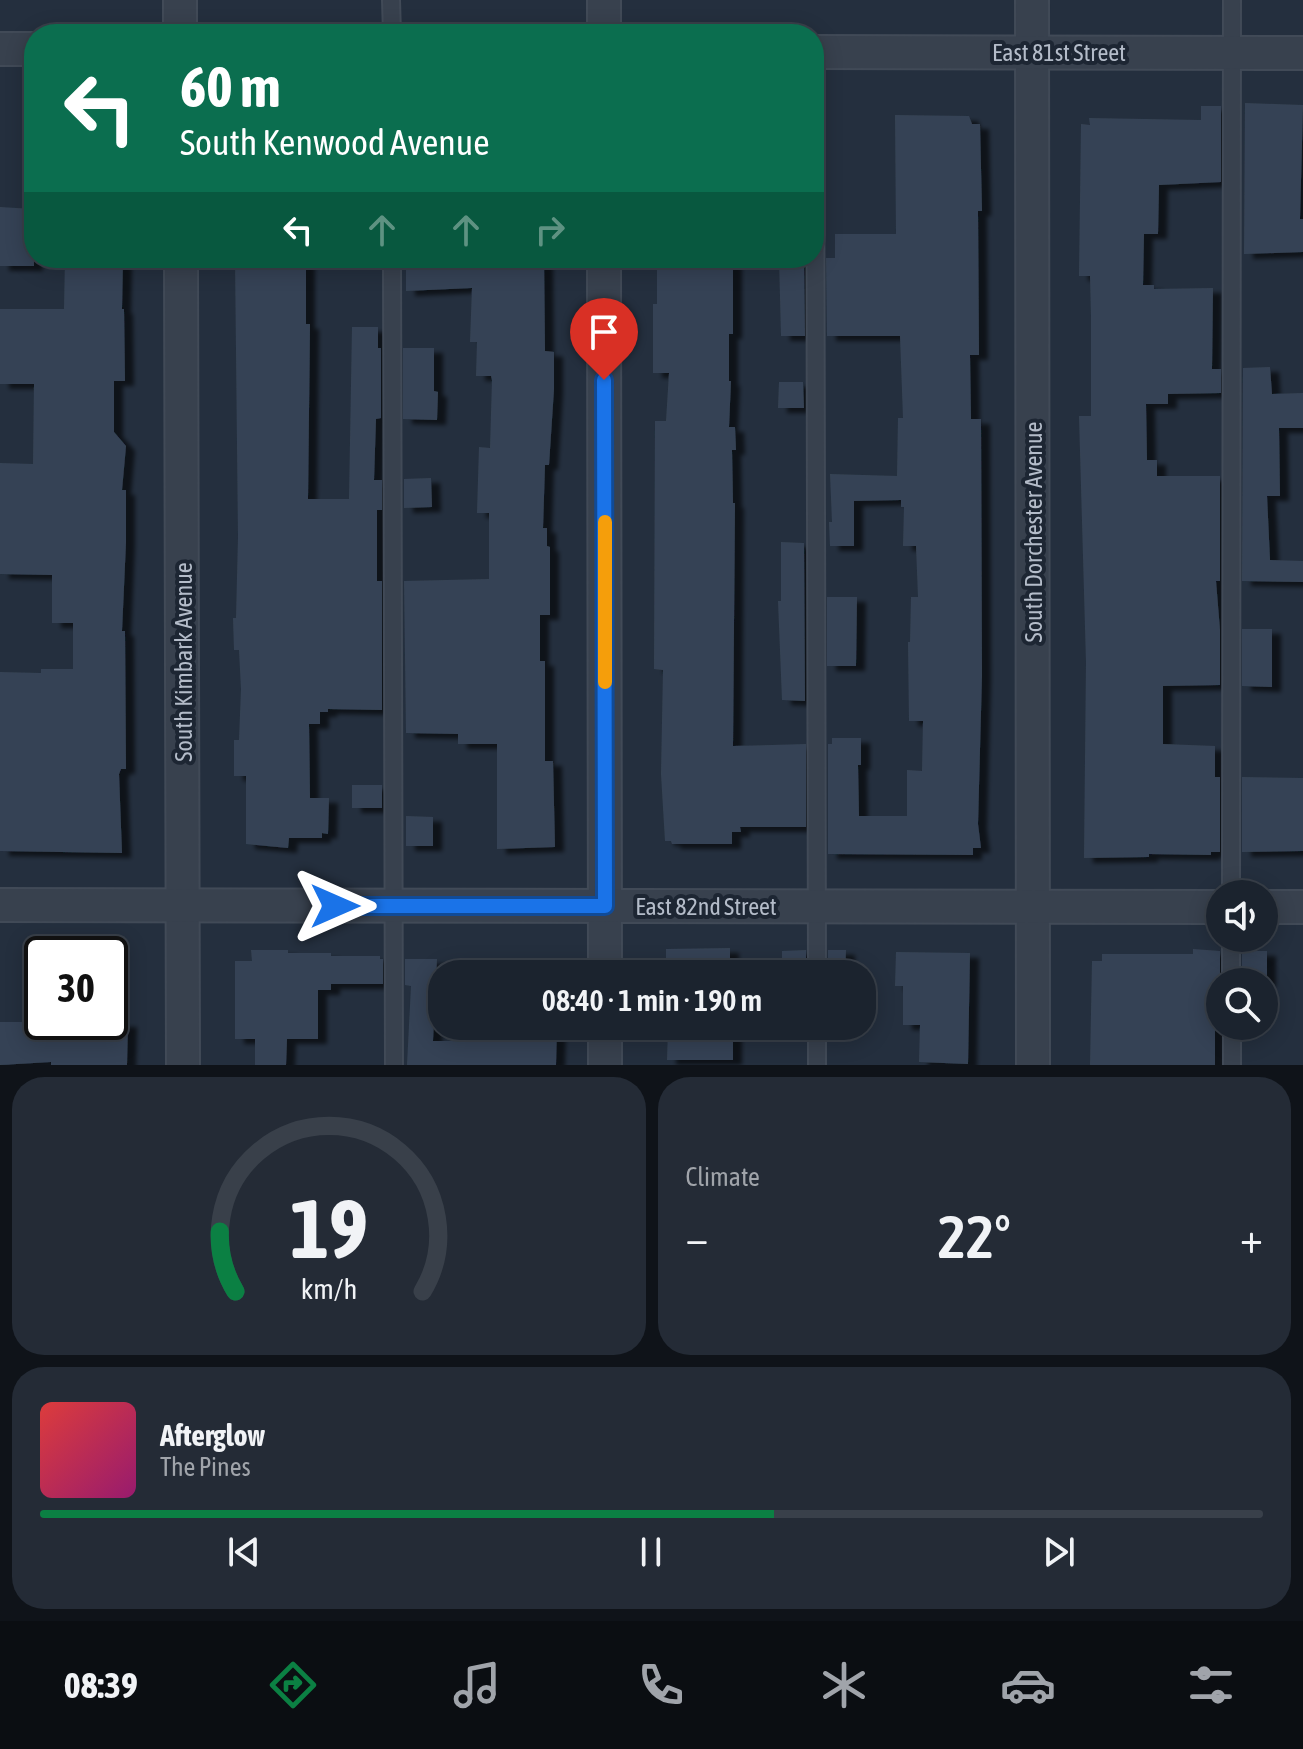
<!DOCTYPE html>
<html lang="en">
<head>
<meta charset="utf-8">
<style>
  body { margin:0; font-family:"Asap Condensed",sans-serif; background:#242b36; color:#f1f3f6; height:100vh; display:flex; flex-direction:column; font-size:30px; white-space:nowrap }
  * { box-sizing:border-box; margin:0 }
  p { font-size:26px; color:#a0a4aa }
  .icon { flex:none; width:44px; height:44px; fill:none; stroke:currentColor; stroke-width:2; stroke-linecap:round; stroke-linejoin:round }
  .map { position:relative; height:1065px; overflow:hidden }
  .details { display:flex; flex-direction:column; gap:12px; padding:12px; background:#0f1319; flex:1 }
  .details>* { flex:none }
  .guide { position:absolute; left:24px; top:24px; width:800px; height:244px; border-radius:32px; box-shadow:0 4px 20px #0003,0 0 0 2px #39404a; background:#0b6e4f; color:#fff; overflow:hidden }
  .tools { position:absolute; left:1206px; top:880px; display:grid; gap:16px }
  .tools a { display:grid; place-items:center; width:72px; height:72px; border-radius:50%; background:#1b232e; box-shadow:0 4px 20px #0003,0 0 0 2px #39404a; font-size:40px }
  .speed { position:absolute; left:24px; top:936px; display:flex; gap:16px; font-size:40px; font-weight:700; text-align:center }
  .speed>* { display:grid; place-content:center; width:104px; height:104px; border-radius:50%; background:#1b232e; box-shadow:0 4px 20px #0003,0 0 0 2px #39404a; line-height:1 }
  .speed .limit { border:4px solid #111; border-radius:12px; background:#fff; color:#111 }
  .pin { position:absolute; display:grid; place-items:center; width:68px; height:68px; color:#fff; margin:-82px -34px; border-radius:50% 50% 50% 0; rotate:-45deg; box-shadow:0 0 8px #0007 }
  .pin .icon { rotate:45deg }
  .me { position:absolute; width:88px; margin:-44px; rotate:90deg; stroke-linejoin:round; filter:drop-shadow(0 0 6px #0008) }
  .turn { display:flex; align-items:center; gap:28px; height:168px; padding:0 24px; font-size:36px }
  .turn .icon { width:104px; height:104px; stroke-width:2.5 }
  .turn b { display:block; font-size:56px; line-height:68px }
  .lanes { display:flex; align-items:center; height:76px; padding:0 24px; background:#0003; justify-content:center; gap:40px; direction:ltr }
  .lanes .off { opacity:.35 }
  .big { font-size:60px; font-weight:600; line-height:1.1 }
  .details .widget { flex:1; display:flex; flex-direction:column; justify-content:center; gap:12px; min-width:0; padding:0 28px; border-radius:32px; background:#242b36 }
  .details .dial { align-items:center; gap:0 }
  .dial svg { height:208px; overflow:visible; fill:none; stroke:#39404a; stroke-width:7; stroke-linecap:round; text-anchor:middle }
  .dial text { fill:#f1f3f6; stroke:none }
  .song { display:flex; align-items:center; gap:24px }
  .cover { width:96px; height:96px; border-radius:12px; background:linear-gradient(135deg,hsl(0 70% 55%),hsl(320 70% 35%)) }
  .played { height:8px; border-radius:4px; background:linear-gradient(90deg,#0b8043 60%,#39404a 60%) }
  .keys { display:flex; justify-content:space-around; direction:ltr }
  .heat { display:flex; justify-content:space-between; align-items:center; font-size:44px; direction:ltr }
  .details .tiles { flex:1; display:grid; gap:12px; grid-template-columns:1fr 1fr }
  .widget:last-child { grid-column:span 2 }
  .trip { position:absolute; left:428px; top:960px; width:448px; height:80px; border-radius:32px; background:#1b232e; box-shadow:0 4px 20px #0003,0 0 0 2px #39404a; font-weight:600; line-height:80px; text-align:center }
  .tab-bar { display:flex; height:128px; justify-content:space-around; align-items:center; background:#0b0e12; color:#a0a4aa }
  .tab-bar .icon { width:56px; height:56px }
  .tab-bar .on { color:#0b8043 }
  .tab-bar b { font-size:36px; color:#f1f3f6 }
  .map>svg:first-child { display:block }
</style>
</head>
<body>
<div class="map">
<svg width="1303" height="1065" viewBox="0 0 1303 1065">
  <defs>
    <filter id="shadow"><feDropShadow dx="9" dy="5" stdDeviation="2" flood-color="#0009"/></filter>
  </defs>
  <rect width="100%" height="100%" fill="#242f3e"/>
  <g fill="#364354" filter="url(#shadow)">
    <path d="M1245,103L1303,105L1300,219H1303V252L1244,254Z"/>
    <path d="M1201,106H1221V182L1159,185L1158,234H1144L1143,285H1154V289L1213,288L1212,369H1221V393L1168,394V404H1146L1147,460H1157V476H1220V581H1216L1220,630V685L1163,686V744L1215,746V777H1220V852H1211V855L1149,854V857L1084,858L1086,662L1079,416H1091V317L1090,276H1079L1081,124L1090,125L1089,118L1201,120Z"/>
    <path d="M895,115L969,116L972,124H980L982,211H978L979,355H970L971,419H981L982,675L978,824L981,848H973V855L828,854V744H832V738H861V765H858L859,816H907V770L922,771L923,721H909L908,642H910L911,597H918L916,546H903L904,507H901V500L854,501V546H830L829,522H832L830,474L897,476L898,418H903L900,336H827L826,258H835V234H896Z"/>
    <path d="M0,207L33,209L34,266H0Z"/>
    <path d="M65,258H123L122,309H124L125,381H114V432L126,446L122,490H126V542L122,631H125L126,769H121L119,774L122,853L0,851V672L41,673V669H73V623H52V575L0,574V463L33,464L34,384H0V309H64Z"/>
    <path d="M235,258H306V324H310L308,499H349L352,327H378V348H381V418L376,419L374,480H382V510H377V581H382V710L328,709V712H320V724H309L310,798H329L328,834L322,833V838H289L288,848L246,844V776H234V740H239L241,689L239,650H234L233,618H236L238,537Z"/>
    <path d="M406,258H544L545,351L554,352V389L549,465H545L543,528H547V546L550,547V615H540V661H545V761H553L555,847L497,849V744H458V734L406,733L404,581L489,579V513H477L479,447L490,448L492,380L491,376H476L477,342H470L472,288L406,291Z"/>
    <path d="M657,258H733V334H729V381H731L729,427H735L736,450H732L733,503H735L733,746L806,744V827H740L741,832H732V844H672L671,841H665L661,774L663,670L654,669L655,421H666L669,373H653V304H657Z"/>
    <path d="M779,258H804L805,336H781Z"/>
    <path d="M403,348H434V391L438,392L437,420L403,419Z"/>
    <path d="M1270,367L1272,394L1303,393V428H1279L1280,496H1267L1270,560L1303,561V582L1242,581L1243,368Z"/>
    <path d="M779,382H803L804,408H778Z"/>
    <path d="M431,478L432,507L404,508V479Z"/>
    <path d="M781,542L804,543L805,701L782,700L778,601H781Z"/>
    <path d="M827,597H857L856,666H827Z"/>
    <path d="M1242,629H1272V687L1242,686Z"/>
    <path d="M1242,777L1303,778V851L1242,852Z"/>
    <rect x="352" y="785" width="30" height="23"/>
    <path d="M406,816L433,817V846H406Z"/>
    <path d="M730,948V974H666V949Z"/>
    <path d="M1193,949L1220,951V982H1215V1065H1090L1092,961H1102V954H1193Z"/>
    <path d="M251,950H288V953H331V956H380V959H383V984H331V990H318V1039H287L286,1065H255V1039H235V961H252Z"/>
    <path d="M806,950V974H782V951Z"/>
    <path d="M828,950H846L845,974H828Z"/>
    <rect x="1242" y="951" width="25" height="31"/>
    <path d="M896,952L970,953L968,1064L919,1062L920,1025H903V986H895Z"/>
    <path d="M405,959H437L433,1041H478V1026H557L556,1065H407L411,986L405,985Z"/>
    <path d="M0,1022H128L127,1065H51V1062L0,1065Z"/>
    <path d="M668,1030H733V1060H667Z"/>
  </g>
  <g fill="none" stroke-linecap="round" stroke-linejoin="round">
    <defs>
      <g id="lane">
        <path d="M391,0L392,34"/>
        <path d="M815,52L817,974"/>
        <path d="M392,258L394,1065"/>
        <path d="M1231,894L1232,0"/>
        <path d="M1231,938V982"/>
        <path d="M817,1026V1065"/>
        <path d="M1232,1026V1065"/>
      </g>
      <g id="street">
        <path d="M1032,0L1033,1065"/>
        <path d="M180,34V0"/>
        <path d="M604,34V0"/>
        <path d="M0,49H34"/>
        <path d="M814,52L1303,53"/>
        <path d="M181,258L183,1065"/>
        <path d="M604,258L605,974"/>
        <path d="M0,905L1220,907"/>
        <path d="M1264,907H1303"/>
        <path d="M605,1065V1026"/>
      </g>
    </defs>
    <use href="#lane" stroke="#414a57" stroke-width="20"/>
    <use href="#street" stroke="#414a57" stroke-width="36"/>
    <use href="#lane" stroke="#38414e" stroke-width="16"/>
    <use href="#street" stroke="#38414e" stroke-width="32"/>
  </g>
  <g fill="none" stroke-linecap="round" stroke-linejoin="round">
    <defs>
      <path id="route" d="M335,906H605L604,380"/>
    </defs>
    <use href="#route" stroke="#114b97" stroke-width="20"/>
    <use href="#route" stroke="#1a73e8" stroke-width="14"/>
    <path stroke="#f59e0b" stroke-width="14" d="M605,522V682"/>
  </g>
  <g text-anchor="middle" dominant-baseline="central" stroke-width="8" stroke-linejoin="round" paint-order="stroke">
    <g font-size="24" fill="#b4bcc9" stroke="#1d2633">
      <text x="1059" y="52">East 81st Street</text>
      <text transform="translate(1033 532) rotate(-90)">South Dorchester Avenue</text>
      <text transform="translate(183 662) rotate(-90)">South Kimbark Avenue</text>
      <text x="706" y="906">East 82nd Street</text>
    </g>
  </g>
</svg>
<div class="tools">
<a><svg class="icon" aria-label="sound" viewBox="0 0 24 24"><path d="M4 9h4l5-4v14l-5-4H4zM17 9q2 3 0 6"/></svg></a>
<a><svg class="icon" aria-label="search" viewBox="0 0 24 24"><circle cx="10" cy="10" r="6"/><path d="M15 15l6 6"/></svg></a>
</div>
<div class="speed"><div class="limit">30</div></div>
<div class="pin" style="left:604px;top:380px;background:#d93025"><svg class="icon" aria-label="arrive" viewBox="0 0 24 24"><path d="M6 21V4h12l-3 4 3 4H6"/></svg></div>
<svg class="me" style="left:335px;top:906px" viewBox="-20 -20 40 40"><path d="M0-17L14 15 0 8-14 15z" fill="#1a73e8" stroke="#fff" stroke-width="4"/></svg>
<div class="trip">08:40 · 1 min · 190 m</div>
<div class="guide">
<div class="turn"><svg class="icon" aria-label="left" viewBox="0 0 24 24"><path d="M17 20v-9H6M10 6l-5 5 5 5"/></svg><div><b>60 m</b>South Kenwood Avenue</div></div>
<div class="lanes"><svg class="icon" aria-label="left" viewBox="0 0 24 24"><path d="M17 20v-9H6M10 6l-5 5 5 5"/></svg><svg class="icon off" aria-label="ahead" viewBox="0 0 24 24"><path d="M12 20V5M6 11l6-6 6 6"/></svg><svg class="icon off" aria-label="ahead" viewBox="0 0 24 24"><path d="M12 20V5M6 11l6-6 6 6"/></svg><svg class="icon off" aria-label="right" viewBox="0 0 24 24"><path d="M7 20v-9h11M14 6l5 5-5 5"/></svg></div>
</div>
</div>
<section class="details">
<div class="tiles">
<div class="widget dial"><svg viewBox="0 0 100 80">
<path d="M14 69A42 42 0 1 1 86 69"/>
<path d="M14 69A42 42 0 0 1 8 46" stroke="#0b8043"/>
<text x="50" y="56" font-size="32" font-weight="700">19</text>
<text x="50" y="72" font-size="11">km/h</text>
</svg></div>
<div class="widget"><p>Climate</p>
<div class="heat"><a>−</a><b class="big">22°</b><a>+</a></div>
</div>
<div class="widget">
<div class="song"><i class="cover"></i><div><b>Afterglow</b><p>The Pines</p></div></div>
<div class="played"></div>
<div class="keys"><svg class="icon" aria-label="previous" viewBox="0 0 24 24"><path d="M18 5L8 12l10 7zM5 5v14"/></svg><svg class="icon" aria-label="pause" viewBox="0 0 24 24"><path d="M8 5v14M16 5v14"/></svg><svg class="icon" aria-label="next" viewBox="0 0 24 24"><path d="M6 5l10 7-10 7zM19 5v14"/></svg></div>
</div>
</div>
</section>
<nav class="tab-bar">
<b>08:39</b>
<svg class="icon on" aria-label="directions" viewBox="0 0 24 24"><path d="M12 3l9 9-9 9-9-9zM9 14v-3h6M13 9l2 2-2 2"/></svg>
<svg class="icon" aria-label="music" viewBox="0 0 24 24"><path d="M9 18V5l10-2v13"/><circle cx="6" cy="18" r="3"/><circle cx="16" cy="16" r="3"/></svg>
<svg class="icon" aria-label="phone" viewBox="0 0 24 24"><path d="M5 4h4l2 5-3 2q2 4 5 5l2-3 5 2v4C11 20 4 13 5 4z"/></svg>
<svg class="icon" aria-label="climate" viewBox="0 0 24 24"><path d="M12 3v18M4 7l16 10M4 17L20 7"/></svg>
<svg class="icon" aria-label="car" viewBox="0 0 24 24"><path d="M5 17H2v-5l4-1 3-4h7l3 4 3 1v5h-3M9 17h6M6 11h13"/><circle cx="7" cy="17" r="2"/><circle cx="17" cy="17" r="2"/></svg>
<svg class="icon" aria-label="filters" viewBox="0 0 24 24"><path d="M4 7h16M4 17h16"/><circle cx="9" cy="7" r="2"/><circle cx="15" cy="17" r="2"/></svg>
</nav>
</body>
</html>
